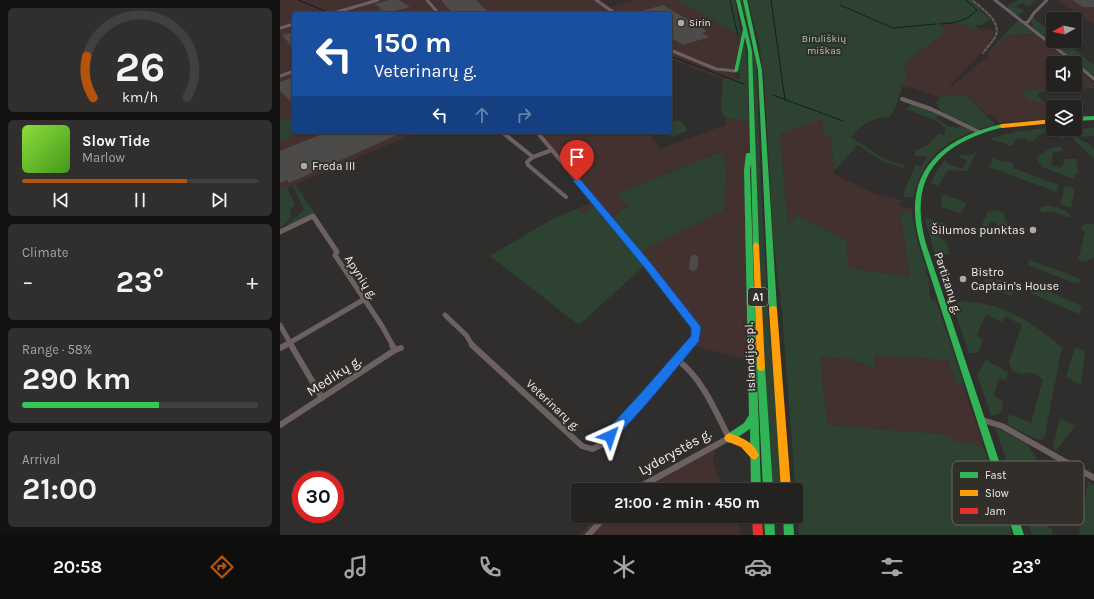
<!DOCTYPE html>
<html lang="en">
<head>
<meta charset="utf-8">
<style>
  body { margin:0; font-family:Karla,sans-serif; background:#302f2e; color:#f1f3f6; height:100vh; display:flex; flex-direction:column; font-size:15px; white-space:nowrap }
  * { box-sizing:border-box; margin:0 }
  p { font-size:13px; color:#a3a4a5 }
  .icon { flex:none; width:22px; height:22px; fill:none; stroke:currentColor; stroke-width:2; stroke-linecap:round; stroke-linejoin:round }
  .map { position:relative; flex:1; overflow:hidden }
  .details { display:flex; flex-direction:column; gap:8px; padding:8px; background:#141312; width:280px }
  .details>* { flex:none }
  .banner { position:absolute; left:12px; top:12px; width:380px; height:122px; border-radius:4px; box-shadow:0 1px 3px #0004,0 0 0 1px #413f3f; background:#1a4fa0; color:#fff; overflow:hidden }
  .needle { width:26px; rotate:262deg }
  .tools { position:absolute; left:766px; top:12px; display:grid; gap:8px }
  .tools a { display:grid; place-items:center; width:36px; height:36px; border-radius:4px; background:#242221; box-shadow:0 1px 3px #0004,0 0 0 1px #413f3f; font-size:20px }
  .speed { position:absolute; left:12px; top:471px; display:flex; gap:8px; font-size:20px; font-weight:700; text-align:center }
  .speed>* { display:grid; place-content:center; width:52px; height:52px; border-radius:50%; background:#242221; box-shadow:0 1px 3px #0004,0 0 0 1px #413f3f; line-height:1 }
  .speed .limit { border:6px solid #d22; background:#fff; color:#111 }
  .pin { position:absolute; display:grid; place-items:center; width:34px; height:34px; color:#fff; margin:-41px -17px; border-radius:50% 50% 50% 0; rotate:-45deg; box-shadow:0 0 4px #0007 }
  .pin .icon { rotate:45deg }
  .me { position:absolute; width:44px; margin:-22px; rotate:42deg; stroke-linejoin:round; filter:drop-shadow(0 0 3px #0008) }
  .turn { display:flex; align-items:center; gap:14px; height:84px; padding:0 16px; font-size:18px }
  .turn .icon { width:52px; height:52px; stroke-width:2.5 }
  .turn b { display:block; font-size:28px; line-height:34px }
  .lanes { display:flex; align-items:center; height:38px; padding:0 16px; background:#0003; justify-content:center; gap:20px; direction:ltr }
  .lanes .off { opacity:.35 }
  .big { font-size:30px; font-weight:700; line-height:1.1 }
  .details .card { flex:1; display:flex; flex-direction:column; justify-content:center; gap:6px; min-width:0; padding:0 14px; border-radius:6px; background:#302f2e }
  .details .dial { align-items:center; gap:0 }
  .dial svg { height:104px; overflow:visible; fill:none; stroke:#413f3f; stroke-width:7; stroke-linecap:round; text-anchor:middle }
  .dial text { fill:#f1f3f6; stroke:none }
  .song { display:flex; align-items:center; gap:12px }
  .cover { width:48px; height:48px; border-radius:6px; background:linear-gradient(135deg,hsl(90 70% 55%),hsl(100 70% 35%)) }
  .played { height:4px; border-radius:2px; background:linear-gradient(90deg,#b45309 70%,#413f3f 70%) }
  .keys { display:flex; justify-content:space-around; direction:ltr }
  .heat { display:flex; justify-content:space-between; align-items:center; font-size:22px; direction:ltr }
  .charge { height:6px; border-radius:3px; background:linear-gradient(90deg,#34c759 58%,#413f3f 0) }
  .trip { position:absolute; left:291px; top:483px; width:232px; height:40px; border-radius:4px; background:#242221; box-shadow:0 1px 3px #0004,0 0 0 1px #413f3f; font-weight:700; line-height:40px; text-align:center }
  .tab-bar { display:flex; height:64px; justify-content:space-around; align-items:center; background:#0e0e0d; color:#a3a4a5 }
  .tab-bar .icon { width:28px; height:28px }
  .tab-bar .active { color:#b45309 }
  .tab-bar b { font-size:18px; color:#f1f3f6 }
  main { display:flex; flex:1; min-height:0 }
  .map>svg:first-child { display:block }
</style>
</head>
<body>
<main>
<section class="details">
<div class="card dial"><svg viewBox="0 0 100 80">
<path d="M14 69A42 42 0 1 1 86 69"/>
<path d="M14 69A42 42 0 0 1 9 37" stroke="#b45309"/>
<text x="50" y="56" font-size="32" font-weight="700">26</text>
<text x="50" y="72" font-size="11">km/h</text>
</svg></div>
<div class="card">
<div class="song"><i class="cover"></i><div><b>Slow Tide</b><p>Marlow</p></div></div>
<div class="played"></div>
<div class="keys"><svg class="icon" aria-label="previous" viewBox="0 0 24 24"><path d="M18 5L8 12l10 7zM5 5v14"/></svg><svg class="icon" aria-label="pause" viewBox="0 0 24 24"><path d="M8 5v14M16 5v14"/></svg><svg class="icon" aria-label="next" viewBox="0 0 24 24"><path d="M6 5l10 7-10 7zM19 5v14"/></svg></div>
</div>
<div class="card"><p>Climate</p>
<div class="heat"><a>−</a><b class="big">23°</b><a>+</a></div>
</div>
<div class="card"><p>Range · 58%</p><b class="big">290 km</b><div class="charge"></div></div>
<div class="card"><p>Arrival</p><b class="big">21:00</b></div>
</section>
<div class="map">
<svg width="814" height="535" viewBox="0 0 814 535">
  <rect width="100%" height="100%" fill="#302e2c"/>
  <g fill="#42312e" fill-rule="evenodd">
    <path d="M0,0H322L331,7L355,0H398L461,36L455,65L456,80L443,79L390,59V14H14V132H138L0,191Z"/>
    <path d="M776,0H814V24Z"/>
    <path d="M674,22L698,30L703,28L714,31L713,37L702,52L668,87L672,86L694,68L709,56L706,54L711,49H714L731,34L745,33L747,35L756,34L791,63H773V85H795V67L814,83V85H808L810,87L741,91L749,100L767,103L773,111V118L720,123L711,115H707L684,94L670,97L664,94L660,98L631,87L622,88L619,84L624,83L623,65L667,30L656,24Z"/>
    <path d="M446,118L469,121V203L463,219L466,225L468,360L412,345L420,335L419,324L393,295L370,263L364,266L314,206L303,214L297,209L311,202L254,132H368L380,149L445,125ZM439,152L446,165L332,217L348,204L337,194Z"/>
    <path d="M543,119L551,136L554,174L597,195L622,200L619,206L632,208V213L625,211V214L620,212L630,277L567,268L508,225L500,135L503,132Z"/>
    <path d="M539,348L595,368L593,355L675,360L705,451L694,444L678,442L662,434L548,425Z"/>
    <path d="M439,440L433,458L434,465L444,490H347Z"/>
    <path d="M316,516H456L461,535H299Z"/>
  </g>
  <g fill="#2d4231">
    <path d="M398,0H455L461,36L457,34Z"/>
    <path d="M460,0H463L476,55L477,74L481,185L488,310L502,490H492L467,29Z"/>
    <path d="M468,0H690L711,20L706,22L702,25H696L695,27L699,28L698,30L674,22L657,23L667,30L623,65L627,74L624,83L620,84L622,88L614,111L609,117C591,118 583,124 571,137L604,159L623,165L626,169L602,161L578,145L554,171L551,136L543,135V119L504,132L500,135L508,225L517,215L566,240L568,268L630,277L620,212L624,214V211L632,213L637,240L647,271H645L650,282H648L650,288L649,296L654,302H655L654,298H655L684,383L677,385L669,360L594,355L595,368L571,359L540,357L548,425L662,434L678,442L694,444L705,451L732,535H519L502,313L493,239L484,76L479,44Z"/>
    <path d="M739,0H756L748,7V5L741,3L735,7L744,10L737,16L728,8V5Z"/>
    <path d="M752,17L773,34V41H783L814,65V78L754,29L751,22Z"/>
    <path d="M738,20L754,34H731L713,49H711Z"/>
    <path d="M464,39L467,56L469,121L446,118L441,111L443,79H460L458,66Z"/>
    <path d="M808,85H811L814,88L759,92L757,95L765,103L749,100L740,91L809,87Z"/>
    <path d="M664,94L670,97L684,94L714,123V125L698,129L664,113L660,110L656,103Z"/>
    <path d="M632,104L661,114L655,118L670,127L673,126L676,128L681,126L693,131C660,145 642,160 634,197H624L625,189L636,165L641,167L647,156H635V151L646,146L659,134L664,135L666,130L659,122L626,109Z"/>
    <path d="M14,116V132H22L0,141V121Z"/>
    <path d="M400,120L407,129V131L391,137L387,132H390V123Z"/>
    <path d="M764,128L768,131L758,135L754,141H747L746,139L737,138L732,146L713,140L711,138L735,132Z"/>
    <path d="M814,128V136L798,137L803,142H807L814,149V159L791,137H784L786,139H782L778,136L792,135L788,129Z"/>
    <path d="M780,146L783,150L773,153L771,165L781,168L786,159H796L799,175L796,174L794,179L762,167L756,157C767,152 766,148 780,146Z"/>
    <path d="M440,152L446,165L444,210L361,251L332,217L348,205L337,194Z"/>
    <path d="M695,152H696L687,171L668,170L658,186L651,183L657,170L665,160L667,161L666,163L682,169L687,160L680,157L678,154L691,156Z"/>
    <path d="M713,158L723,162L730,161L734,165L733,168L779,185L777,192L709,167Z"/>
    <path d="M15,184L35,214L6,228L9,223L24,210L13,185Z"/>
    <path d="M785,186L795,189L791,208L780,204Z"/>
    <path d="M7,187L15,206L10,209L12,217L0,229V191Z"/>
    <path d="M664,194L687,203L681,214L662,207L661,199Z"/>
    <path d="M768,205L785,210L792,217C782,218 773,207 763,213L760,211V208Z"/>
    <path d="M314,206L364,266L299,325L210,256L274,218L297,209L303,214Z"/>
    <path d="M715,210L723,212C728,223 722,221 736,227L738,234L723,229L712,221L710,223L707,230L702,231L701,227L707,213Z"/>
    <path d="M645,218L667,224L660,236L661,239L666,241L670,254H655Z"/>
    <path d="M808,223L814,224V257L806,262L798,260L805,233L801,228L802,226Z"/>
    <path d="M750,260L796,277L802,282L797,284L750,266L748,263Z"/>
    <path d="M708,279L721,280L733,292L731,297L706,284L704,281Z"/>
    <path d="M751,283L802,306L799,314L752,294L748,285Z"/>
    <path d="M680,301C688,302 697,302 704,304C734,309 759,329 782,347L764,439C756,442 735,428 727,424L729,414L751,423L763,379L751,372L742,374L732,371L729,362L742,325L725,316L722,322L706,314L697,335L703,339L698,353H689L673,306Z"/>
    <path d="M795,347L805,352L801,385L786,377Z"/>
    <path d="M706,360L728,372L726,381L719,378L714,395L723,402L721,412L717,415L711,416L697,375Z"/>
    <path d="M780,418L795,426L776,451L773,447Z"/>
    <path d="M715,427L747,444L756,458L746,501L756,508L752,516L773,530L772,535H752Z"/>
    <path d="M808,482L814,485V535H799Z"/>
  </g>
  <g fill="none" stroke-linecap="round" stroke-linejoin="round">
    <g stroke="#07242c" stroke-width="1">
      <path d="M18,0L50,13"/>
      <path d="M450,0L458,36"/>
      <path d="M491,0L505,100"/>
      <path d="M560,5L613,28L656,24"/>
      <path d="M309,14L327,12"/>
      <path d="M661,24C676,23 686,21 697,10L686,0"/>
      <path d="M390,56L464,84"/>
      <path d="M493,95L563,121"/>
    </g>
  </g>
  <g fill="#4d4b4a">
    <path d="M109,0H119L130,7L105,14L99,10L102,9L94,4Z"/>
    <path d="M161,0H196L210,14H173Z"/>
    <path d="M792,0H814V7H803Z"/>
    <path d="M383,5L427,31L422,33L429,37L403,45L390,37V14H355V13Z"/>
    <path d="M11,33L14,36V49L2,35Z"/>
    <path d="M14,77V104L0,91V82Z"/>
    <path d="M47,132H124L9,183L7,180L0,183V151Z"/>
    <path d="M414,254L418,257V267L416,270L413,271L409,269L410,257Z"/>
  </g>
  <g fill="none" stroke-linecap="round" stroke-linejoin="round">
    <g stroke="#6c6062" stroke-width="3">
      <path d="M147,0L159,14"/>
      <path d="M316,0L336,14"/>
      <path d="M715,0L795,63"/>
      <path d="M50,14L98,0"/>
      <path d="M744,23L748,22L754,13L767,0"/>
      <path d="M0,28L14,24"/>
      <path d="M390,50L436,69L456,71"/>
      <path d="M795,63L814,79"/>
      <path d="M0,76L14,71"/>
    </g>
    <g stroke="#6c6062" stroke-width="4">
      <path d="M622,99L651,109L699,132"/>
      <path d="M222,132L253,157L272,150"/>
      <path d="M257,132L313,199"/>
      <path d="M253,157L247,162L248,165L286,197"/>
    </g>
    <g stroke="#6c6062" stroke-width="5">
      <path d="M312,198L367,264L416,327V337L409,346"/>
      <path d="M0,232L33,216L57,252L55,255L102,326L113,346"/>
      <path d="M165,315L186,335L193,346"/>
      <path d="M0,325L12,346"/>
      <path d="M4,346L83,300"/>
    </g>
    <g stroke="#6c6062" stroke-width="6">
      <path d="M11,345L42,398"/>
      <path d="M112,345L115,350"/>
      <path d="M192,345L302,446L312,449L321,445L365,397L410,345"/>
      <path d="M0,348L6,345"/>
      <path d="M702,420L722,426L814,478"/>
      <path d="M0,425L115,350L121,348"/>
      <path d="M354,490L449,438C435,410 423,380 398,360"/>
      <path d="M308,535L326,516"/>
    </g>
    <g fill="#30b455" fill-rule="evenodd">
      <path d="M456,0H460L472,51L479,245L476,248L473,245L471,164L470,170L481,490H471L470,429L449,443L446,441L444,438L446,435L464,423L469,415L464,170L466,154L467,153H470L468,51L465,37L458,71L454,72L463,29Z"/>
      <path d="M463,0H467L482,70L497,309L496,311L493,312L490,311L489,309L478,70Z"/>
      <path d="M814,116V120L795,121V117Z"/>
      <path d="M722,124L725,126L724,127C658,143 626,178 647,247L744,535H734L641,247C620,177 655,140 722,124Z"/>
      <path d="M481,363L484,364L485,367L493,490H483L477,367L478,364Z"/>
      <path d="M484,516H494L495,535H485Z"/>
      <path d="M503,516H513L514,535H504Z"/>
    </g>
    <g fill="#ff9f0a" fill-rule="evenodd">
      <path d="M773,119V123L722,128L719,126L722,124Z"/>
      <path d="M476,242L479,245L485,367L484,370L481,371L478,370L477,367L473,245Z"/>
      <path d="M493,306L496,307L497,309L511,490H501L489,309L490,307Z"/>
      <path d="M449,433C462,438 473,441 479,455L477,458L474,460L471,458L461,447L446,441L444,438L446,435Z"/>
    </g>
    <path fill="#e5322d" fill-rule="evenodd" d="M472,516H482L483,535H473Z"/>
    <defs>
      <path id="rail" d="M692,0C701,8 721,20 716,35C714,41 707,47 703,53"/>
    </defs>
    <use href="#rail" stroke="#6b6463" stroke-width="2"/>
    <use href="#rail" stroke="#322e2a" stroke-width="1" stroke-dasharray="2.5" stroke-linecap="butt"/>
  </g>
  <path fill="#1a73e8" stroke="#114b97" d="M297,178L300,179L370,262L421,327L419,341L369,401L334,440L330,442L326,440L324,436L326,431L361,393L411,336V328L364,267L295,183L293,181Z"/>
  <g fill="#acaaa7" stroke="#322e2a" stroke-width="1.5">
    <circle cx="401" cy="23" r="4"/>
    <circle cx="24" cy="166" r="4"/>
    <circle cx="753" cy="230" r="4"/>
    <circle cx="683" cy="279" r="4"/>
  </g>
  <g text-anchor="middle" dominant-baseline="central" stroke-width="4" stroke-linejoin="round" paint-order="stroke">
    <g font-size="10" fill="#efece9" stroke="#322e2a" text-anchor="start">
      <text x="409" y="23">Sirin</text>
    </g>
    <g font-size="10" fill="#9dd2a7" stroke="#322e2a">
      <text x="544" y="39">Biruliškių<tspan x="544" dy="12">miškas</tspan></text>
    </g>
    <rect fill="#322e2a" stroke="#b6b3b0" stroke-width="1" x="468" y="288" width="20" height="18" rx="3"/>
    <g font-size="11" font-weight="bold" fill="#efece9">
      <text x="478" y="297">A1</text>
    </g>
    <g font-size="12" fill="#efece9" stroke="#322e2a" text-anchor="start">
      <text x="32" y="166">Freda III</text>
      <text x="745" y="230" text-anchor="end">Šilumos punktas</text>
      <text x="691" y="272">Bistro<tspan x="691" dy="14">Captain's House</tspan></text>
    </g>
    <g font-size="12" fill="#efece9" stroke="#322e2a">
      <text transform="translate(81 277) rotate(57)">Apynių g.</text>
      <text transform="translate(668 283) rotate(72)">Partizanų g.</text>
      <text transform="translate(470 357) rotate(-92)">Islandijos pl.</text>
      <text transform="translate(273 405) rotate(43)">Veterinarų g.</text>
    </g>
    <g font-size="14" fill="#efece9" stroke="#322e2a">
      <text transform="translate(54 376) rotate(-33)">Medikų g.</text>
      <text transform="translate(395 452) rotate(-29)">Lyderystės g.</text>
    </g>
  </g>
  <rect x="672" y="461" width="132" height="64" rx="6" fill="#322e2a" stroke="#6b6763" stroke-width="1"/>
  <rect x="680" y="472" width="18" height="6" fill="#30b455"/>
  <rect x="680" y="490" width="18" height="6" fill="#ff9f0a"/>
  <rect x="680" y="508" width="18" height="6" fill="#e5322d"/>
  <g font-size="11" fill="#efece9">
    <text x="705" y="479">Fast</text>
    <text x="705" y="497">Slow</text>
    <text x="705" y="515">Jam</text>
  </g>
</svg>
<div class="tools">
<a><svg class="needle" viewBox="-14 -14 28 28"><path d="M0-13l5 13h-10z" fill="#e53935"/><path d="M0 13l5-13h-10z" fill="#a3a4a5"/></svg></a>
<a><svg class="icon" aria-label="sound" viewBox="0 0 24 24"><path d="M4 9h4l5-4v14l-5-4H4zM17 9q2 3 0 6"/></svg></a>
<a><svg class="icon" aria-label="layers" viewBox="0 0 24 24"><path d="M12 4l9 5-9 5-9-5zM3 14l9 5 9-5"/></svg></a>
</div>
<div class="speed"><div class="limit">30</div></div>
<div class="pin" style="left:297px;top:181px;background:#d93025"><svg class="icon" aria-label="arrive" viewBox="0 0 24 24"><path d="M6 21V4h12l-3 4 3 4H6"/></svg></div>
<svg class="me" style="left:330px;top:436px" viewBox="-20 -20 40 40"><path d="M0-17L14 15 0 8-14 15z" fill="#1a73e8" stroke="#fff" stroke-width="4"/></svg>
<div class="trip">21:00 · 2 min · 450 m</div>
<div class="banner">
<div class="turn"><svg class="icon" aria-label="left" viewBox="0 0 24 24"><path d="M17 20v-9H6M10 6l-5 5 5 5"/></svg><div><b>150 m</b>Veterinarų g.</div></div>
<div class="lanes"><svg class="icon" aria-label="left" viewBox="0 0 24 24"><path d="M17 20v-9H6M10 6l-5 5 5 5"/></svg><svg class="icon off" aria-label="ahead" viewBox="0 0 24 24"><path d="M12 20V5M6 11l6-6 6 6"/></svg><svg class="icon off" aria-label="right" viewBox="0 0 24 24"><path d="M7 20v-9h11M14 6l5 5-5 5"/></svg></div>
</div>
</div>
</main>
<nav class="tab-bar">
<b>20:58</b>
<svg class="icon active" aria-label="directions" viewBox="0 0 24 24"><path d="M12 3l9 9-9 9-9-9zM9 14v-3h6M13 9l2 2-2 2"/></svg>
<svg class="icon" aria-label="music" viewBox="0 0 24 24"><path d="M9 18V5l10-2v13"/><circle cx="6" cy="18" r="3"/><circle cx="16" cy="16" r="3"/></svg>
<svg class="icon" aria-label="phone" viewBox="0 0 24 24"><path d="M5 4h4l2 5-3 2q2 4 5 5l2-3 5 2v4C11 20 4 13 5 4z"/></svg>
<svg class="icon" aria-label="climate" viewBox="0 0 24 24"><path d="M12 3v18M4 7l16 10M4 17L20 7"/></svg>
<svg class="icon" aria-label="car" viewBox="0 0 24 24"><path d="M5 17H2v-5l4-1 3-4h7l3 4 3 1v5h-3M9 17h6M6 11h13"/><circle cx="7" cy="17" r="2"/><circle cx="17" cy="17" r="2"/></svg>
<svg class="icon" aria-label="filters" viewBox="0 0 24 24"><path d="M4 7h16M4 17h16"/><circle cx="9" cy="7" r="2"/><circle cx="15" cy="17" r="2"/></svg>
<b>23°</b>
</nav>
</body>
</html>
